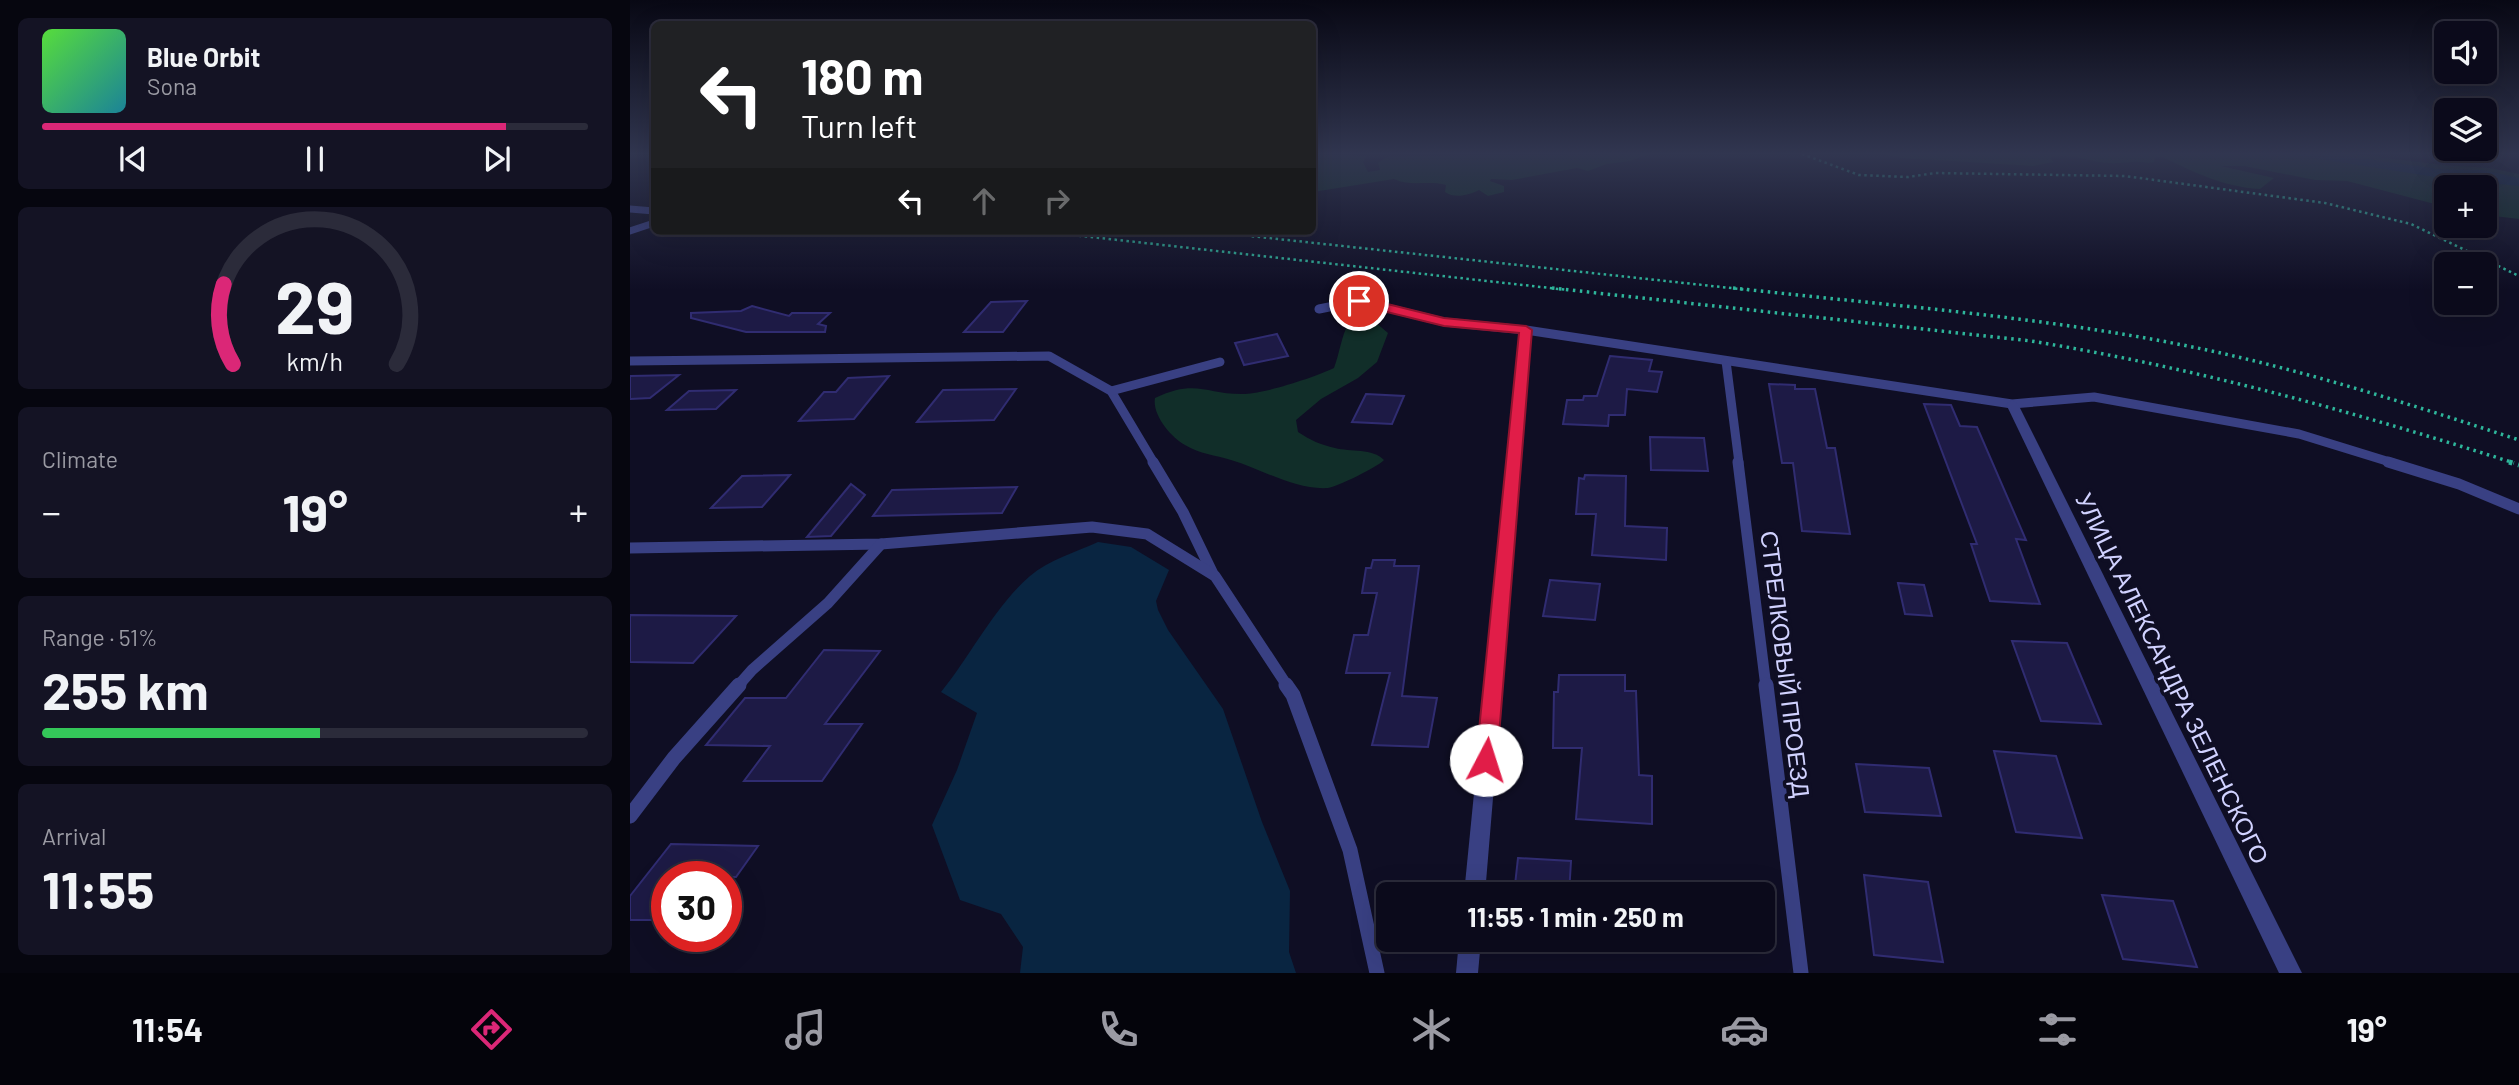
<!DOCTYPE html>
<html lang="en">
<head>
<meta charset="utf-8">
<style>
  body { margin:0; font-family:Barlow,sans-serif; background:#141324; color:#f1f3f6; height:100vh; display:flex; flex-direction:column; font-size:26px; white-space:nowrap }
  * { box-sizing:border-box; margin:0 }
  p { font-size:23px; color:#9a9aa3 }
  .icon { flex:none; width:38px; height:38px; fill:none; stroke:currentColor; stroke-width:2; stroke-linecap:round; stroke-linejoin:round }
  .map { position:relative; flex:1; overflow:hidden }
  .drawer { display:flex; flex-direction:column; gap:18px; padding:18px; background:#06060f; width:630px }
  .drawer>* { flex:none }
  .top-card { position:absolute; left:21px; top:21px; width:665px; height:214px; border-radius:10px; box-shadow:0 7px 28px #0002,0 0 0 2px #2b2b3a; background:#202124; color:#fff; overflow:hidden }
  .fabs { position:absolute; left:1804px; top:21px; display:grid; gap:14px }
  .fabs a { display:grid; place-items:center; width:63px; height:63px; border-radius:10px; background:#0b0a1b; box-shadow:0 7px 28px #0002,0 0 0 2px #2b2b3a; font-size:35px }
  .speed { position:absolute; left:21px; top:861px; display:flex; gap:14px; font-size:35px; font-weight:700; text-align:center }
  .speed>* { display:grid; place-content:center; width:91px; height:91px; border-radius:50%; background:#0b0a1b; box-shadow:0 7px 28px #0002,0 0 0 2px #2b2b3a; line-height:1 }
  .speed .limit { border:10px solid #d22; background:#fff; color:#111 }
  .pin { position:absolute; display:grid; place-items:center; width:60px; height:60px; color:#fff; margin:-30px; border:4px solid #fff; border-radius:50%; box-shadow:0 2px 7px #0007 }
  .me { position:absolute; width:77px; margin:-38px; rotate:5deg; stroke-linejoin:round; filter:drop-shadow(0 0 5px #0008) }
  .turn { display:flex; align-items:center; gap:24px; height:147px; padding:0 35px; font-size:32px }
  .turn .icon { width:91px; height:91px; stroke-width:2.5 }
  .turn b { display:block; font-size:49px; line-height:60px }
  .lanes { display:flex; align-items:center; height:66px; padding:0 35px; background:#0003; justify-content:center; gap:35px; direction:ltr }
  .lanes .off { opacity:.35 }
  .big { font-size:52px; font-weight:700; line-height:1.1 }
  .drawer .tile { flex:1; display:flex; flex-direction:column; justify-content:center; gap:10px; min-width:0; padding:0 24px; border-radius:10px; background:#141324 }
  .drawer .dial { align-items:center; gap:0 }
  .dial svg { height:182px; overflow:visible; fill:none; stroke:#2b2b3a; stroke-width:7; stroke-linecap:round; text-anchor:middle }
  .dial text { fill:#f1f3f6; stroke:none }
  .song { display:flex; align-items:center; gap:21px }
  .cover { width:84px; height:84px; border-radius:10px; background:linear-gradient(135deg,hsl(110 70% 55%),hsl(190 70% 35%)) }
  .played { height:7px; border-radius:4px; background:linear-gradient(90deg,#db2777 85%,#2b2b3a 85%) }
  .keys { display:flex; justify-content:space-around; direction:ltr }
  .heat { display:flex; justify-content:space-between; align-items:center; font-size:38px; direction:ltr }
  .charge { height:10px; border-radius:5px; background:linear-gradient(90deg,#34c759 51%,#2b2b3a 0) }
  .trip { position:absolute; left:746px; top:882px; width:399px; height:70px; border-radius:10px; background:#0b0a1b; box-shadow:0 7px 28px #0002,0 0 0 2px #2b2b3a; font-weight:700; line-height:70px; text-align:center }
  .dock { display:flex; height:112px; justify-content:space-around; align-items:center; background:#04040b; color:#9a9aa3 }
  .dock .icon { width:49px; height:49px }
  .dock .selected { color:#db2777 }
  .dock b { font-size:32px; color:#f1f3f6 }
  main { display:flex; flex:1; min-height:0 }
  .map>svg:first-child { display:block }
</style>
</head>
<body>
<main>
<section class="drawer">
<div class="tile">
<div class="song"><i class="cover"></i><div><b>Blue Orbit</b><p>Sona</p></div></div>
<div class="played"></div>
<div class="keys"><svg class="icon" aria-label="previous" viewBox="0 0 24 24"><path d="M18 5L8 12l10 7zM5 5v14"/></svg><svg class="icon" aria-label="pause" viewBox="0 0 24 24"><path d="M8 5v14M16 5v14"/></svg><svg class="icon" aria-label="next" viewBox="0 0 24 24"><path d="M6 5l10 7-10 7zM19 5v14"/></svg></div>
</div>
<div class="tile dial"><svg viewBox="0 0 100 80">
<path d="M14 69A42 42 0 1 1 86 69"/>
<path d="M14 69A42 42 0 0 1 10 34" stroke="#db2777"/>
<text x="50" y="56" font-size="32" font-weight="700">29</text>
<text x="50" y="72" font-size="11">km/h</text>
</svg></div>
<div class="tile"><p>Climate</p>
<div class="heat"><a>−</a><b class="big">19°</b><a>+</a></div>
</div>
<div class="tile"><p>Range · 51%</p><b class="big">255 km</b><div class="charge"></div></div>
<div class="tile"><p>Arrival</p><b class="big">11:55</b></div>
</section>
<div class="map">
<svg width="1889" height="973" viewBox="0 0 1889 973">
  <rect width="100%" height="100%" fill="#0f0e24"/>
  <g fill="#112e29">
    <path d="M682,154L737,156L733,162L738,172L750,170L748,163L757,157L777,156L1020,154L1000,161L977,164L958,171L947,168L882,180L861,179L860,181L874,186V192L858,196L849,190C839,195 825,199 815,192L816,185C798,180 781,187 764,179L683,192Z"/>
    <path d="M1255,154H1724L1813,165L1860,168L1889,174V219L1855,215V187H1816V207L1717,181L1685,180L1614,166H1591L1644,178L1630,189C1593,187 1564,172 1532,157H1525L1524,162C1516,164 1511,161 1503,162C1492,163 1480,164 1469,162C1452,159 1438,153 1420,158L1424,162L1403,166L1272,158Z"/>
    <path d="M728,319L745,322L758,333L747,362L728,378L691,399L666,420L668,432C680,440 691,445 705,448C720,452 743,448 754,460C749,466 707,487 698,488C664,490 632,469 601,460C585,455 570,454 555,445C541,437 522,415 525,398C567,378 576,395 615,394C637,393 685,377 704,368C710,352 711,337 719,322Z"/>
  </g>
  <g fill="#092541">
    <path d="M1659,154H1702L1808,169L1853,170L1889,178V186L1811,178Z"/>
    <path d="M468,542L501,547L539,570L526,601L528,610L538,630L593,709L632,822L660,891L659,952L666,973H390L393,947L371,914L330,900L302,825L327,770L347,713L311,692C341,655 364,607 400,576C419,560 446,552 468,542Z"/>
  </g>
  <g fill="#1d1a45" stroke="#302c71" stroke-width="2">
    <path d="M397,301L373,332H334L361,302Z"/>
    <path d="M122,306L159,316L162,313H200L188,324L196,326L195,332H116L61,318V313L111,311Z"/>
    <path d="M647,334L658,356L614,365L605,343Z"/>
    <path d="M980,356L1022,360L1019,371L1032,372L1027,392L997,389L995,415H979L978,426L933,424L937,400H953L954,396H967Z"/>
    <path d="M49,375L20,398L0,399V376Z"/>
    <path d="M259,376L224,419L169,421L194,392H206L218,378Z"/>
    <path d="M1139,384L1165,385V389H1185L1197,448H1205L1220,534L1172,531L1163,463H1152Z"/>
    <path d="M386,389L364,420L287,422L313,390Z"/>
    <path d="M106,390L86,409L37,410L59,391Z"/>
    <path d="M736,394L774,396L762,424L722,422Z"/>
    <path d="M1294,404L1321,405L1330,426L1347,427L1396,540L1386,539L1410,604L1360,601L1341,544H1347Z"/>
    <path d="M1020,437L1074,438L1078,471L1021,470Z"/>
    <path d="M160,475L132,507L81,508L112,476Z"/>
    <path d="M955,475L996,476L995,526L1037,528L1036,560L962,555L966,514H946L949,478L954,479Z"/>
    <path d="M221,484L235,495L201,536L177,537Z"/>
    <path d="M387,487L372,513L243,516L262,490Z"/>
    <path d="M743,560H765L764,566H789L772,696L807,698L798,747L742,745L760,673H716L724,635H738L747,593H732L736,568H741Z"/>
    <path d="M920,580L970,584L965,620L913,616Z"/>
    <path d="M1268,583L1294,585L1302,616L1275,614Z"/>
    <path d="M0,615L106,616L63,663L0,662Z"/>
    <path d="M1382,641L1437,643L1471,724L1411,721Z"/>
    <path d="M194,650L250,651L195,724H232L192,781H114L140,746L76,745L115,698H156Z"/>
    <path d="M929,675H995V691H1006L1009,775L1022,776V824L946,819L952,748H923L924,692H928Z"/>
    <path d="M1364,751L1426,756L1452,838L1386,832Z"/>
    <path d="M1226,764L1299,768L1311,816L1235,812Z"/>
    <path d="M41,844L128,846L106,877H37V920H0V896Z"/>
    <path d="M888,858L941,861L939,894H884Z"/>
    <path d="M1234,875L1298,882L1313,962L1244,955Z"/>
    <path d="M1472,895L1543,901L1567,967L1493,959Z"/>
  </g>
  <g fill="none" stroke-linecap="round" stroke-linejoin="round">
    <g stroke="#2eb69b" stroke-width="2.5" stroke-dasharray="2.5 3.5" stroke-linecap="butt">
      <path d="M1172,154L1229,175L1278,177L1305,173L1495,176L1695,203L1781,224L1889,276"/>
      <path d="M407,231L938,290"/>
      <path d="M574,231L1119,290"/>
    </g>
    <g stroke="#2eb69b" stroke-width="3.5" stroke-dasharray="2.5 4.5" stroke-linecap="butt">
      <path d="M922,288L1401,341C1566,368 1725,412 1884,463"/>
      <path d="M1103,288C1261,306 1422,317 1577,350C1683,373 1786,406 1889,440"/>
    </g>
    <path stroke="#2eb69b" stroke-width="5" stroke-dasharray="3.5 6" stroke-linecap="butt" d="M1879,462L1889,465"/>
    <g stroke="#394083" stroke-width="7">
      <path d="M0,209L24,211"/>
      <path d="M0,231L24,223"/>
    </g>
    <g stroke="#394083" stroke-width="9">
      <path d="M689,309L729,301L814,322L896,330L1382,404L1464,397L1669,434L1763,463"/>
      <path d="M0,361L419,356L481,391L524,463"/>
      <path d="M1096,361L1109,463"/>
      <path d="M481,391L590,362"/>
    </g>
    <g stroke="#394083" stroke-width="11">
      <path d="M523,462L553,512L583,574"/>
      <path d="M1108,462L1136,687"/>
      <path d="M1758,462L1829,484L1889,509"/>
      <path d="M0,548L251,544L462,527L517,534L585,576L658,687"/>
      <path d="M107,687L122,670L198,603L251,544"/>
    </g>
    <g stroke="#394083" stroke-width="15">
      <path d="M656,685L663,695L720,850L747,973"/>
      <path d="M1136,685L1171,973"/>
      <path d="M0,816L44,758L109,685"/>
    </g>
    <g fill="#394083" fill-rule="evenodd">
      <path d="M896,327L902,330L855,894H834L890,330Z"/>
      <path d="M1382,400L1388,404L1672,973H1649L1376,404Z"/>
      <path d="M829,940H851L848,973H826Z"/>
    </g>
  </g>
  <linearGradient id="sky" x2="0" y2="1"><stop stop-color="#080814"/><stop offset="0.53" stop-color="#313650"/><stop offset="1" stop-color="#313650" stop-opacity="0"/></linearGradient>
  <rect width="1889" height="290" fill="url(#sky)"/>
  <path fill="#e11d48" stroke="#92132f" stroke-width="2" d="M729,297L814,318L896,326L902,330L867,760L864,766L856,769L849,766L846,760L889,333L814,326L724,304V298Z"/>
  <g text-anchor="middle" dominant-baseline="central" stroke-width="7" stroke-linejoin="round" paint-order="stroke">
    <g font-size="24" fill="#d1d2ff" stroke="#0f0e24">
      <text transform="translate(1156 664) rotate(83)">СТРЕЛКОВЫЙ ПРОЕЗД</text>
      <text transform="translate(1543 678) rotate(64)">УЛИЦА АЛЕКСАНДРА ЗЕЛЕНСКОГО</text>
    </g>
  </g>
</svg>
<div class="fabs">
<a><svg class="icon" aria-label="sound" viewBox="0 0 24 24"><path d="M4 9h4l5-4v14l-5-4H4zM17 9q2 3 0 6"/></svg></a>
<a><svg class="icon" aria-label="layers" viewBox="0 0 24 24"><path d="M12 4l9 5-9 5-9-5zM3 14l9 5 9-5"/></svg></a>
<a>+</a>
<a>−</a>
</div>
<div class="speed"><div class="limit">30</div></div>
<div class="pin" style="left:729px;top:301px;background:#d93025"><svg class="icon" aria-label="arrive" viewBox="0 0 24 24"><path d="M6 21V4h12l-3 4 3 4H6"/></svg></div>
<svg class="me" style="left:856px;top:760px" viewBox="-20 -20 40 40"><circle r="19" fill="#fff"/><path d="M0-13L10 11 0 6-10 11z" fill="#e11d48"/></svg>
<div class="trip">11:55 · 1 min · 250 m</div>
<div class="top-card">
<div class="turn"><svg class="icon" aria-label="left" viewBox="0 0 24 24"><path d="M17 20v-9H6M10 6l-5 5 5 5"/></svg><div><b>180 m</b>Turn left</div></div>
<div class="lanes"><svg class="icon" aria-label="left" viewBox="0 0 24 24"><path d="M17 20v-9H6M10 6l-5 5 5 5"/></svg><svg class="icon off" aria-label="ahead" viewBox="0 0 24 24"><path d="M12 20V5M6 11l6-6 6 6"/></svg><svg class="icon off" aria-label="right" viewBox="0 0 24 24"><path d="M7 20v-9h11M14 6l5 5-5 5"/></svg></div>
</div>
</div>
</main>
<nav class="dock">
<b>11:54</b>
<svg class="icon selected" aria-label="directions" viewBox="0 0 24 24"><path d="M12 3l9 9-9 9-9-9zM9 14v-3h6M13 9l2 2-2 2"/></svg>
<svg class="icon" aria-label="music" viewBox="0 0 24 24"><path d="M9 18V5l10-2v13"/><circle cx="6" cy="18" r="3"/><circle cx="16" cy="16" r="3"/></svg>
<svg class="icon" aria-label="phone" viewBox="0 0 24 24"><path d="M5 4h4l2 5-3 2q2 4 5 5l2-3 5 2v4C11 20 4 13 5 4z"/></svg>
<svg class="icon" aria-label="climate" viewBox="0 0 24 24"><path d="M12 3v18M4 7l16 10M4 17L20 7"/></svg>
<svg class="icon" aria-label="car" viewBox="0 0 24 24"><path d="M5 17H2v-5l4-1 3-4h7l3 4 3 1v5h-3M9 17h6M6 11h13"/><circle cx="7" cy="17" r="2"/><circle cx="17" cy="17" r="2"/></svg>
<svg class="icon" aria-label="filters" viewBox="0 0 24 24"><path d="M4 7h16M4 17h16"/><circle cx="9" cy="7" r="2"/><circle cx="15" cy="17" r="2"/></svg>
<b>19°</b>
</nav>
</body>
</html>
